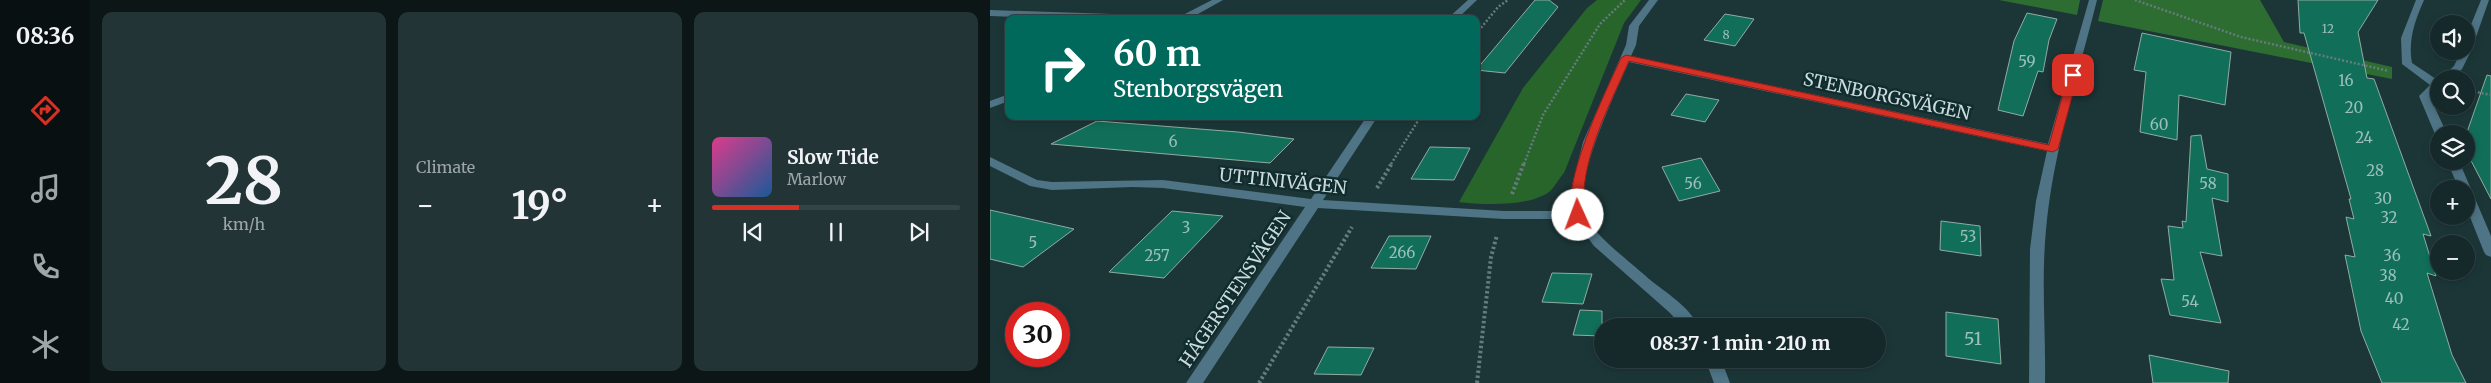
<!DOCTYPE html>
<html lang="en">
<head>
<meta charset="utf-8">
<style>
  body { margin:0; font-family:Merriweather,serif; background:#223436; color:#f1f3f6; height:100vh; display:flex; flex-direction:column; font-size:19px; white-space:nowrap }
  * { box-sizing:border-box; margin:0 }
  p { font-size:16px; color:#9da6a8 }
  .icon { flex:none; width:28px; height:28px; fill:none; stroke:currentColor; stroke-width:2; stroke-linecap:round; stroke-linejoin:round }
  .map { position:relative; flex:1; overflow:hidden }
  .details { display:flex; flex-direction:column; gap:12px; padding:12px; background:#0c1617; width:900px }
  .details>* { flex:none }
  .top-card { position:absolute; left:15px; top:15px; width:475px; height:105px; border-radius:10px; box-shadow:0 2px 8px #0003,0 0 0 1px #344447; background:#00695c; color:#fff; overflow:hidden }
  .buttons { position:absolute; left:1440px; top:15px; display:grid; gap:10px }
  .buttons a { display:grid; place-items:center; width:45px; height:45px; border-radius:50%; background:#15282a; box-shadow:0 2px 8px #0003,0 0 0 1px #344447; font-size:25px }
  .speed { position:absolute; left:15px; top:302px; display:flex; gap:10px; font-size:25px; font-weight:700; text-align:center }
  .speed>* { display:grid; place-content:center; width:65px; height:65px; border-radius:50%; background:#15282a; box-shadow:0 2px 8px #0003,0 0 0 1px #344447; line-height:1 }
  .speed .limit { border:8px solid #d22; background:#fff; color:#111 }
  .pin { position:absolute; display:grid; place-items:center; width:42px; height:42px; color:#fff; margin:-21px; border-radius:10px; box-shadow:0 2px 8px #0006 }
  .me { position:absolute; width:55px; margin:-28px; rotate:358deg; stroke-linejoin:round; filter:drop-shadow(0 0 4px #0008) }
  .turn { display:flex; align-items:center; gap:18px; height:105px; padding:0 25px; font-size:22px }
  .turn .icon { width:65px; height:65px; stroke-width:2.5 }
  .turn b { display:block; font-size:35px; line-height:42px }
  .big { font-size:38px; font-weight:700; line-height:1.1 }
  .details .widget { flex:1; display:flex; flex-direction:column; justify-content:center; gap:8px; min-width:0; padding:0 18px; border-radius:10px; background:#223436 }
  .details .dial { align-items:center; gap:0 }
  .dial b { font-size:65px; line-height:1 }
  .song { display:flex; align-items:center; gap:15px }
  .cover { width:60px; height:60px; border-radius:8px; background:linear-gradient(135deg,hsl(330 70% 55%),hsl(210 70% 35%)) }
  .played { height:5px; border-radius:2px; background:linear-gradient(90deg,#d93025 35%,#344447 35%) }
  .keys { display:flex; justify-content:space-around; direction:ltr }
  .heat { display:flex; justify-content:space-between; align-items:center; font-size:28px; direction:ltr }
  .details .tiles { flex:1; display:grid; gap:12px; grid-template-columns:repeat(3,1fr) }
  .trip { position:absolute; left:604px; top:318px; width:292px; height:50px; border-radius:25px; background:#15282a; box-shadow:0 2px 8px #0003,0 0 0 1px #344447; font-weight:700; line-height:50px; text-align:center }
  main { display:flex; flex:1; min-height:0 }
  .tabs { display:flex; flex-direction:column; width:90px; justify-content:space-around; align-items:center; background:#081011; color:#9da6a8 }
  .tabs .icon { width:35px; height:35px }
  .tabs .active { color:#d93025 }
  .tabs b { font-size:22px; color:#f1f3f6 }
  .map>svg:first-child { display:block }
</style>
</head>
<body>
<main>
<nav class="tabs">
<b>08:36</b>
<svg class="icon active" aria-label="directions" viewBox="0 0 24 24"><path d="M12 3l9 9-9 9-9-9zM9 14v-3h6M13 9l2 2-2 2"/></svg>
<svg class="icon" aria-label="music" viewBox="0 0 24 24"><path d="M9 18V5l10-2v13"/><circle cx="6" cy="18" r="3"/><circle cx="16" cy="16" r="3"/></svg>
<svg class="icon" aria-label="phone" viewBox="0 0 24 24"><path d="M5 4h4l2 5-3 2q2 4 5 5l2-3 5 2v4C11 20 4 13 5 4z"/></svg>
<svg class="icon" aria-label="climate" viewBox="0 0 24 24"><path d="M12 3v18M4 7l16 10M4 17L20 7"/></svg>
</nav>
<section class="details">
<div class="tiles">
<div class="widget dial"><b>28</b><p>km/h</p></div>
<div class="widget"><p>Climate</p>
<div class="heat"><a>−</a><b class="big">19°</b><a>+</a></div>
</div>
<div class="widget">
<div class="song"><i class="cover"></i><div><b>Slow Tide</b><p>Marlow</p></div></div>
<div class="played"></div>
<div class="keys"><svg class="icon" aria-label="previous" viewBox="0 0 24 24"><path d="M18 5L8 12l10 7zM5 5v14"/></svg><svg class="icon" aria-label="pause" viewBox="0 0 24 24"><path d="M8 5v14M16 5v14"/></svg><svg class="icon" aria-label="next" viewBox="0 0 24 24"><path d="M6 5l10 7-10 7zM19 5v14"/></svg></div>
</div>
</div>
</section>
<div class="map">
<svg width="1501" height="383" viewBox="0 0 1501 383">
  <rect width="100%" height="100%" fill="#1c3638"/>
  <path fill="#27652b" d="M607,0H651L634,23L574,173C569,178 565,187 559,192C538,207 493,205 469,202L533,88L597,8Z"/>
  <g fill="#2e6d32">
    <path d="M1009,0H1090L1087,15Z"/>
    <path d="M1113,0H1270L1294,42L1402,67V79L1108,21Z"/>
  </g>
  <g fill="#116f59" stroke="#90aca2">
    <path d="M545,0H559L568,7L515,73L486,70Z"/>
    <path d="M1308,0H1388L1368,32L1377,78L1384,79L1441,236L1433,234L1446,276L1437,273L1462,355L1476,383H1392L1371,331L1355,255L1365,257L1356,217L1364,219L1359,199H1361L1314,33H1310Z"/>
    <path d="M1037,13L1067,19L1059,40L1053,72L1048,71L1033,116L1008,110L1024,41Z"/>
    <path d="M735,14L764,19L745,46L714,40Z"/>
    <path d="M1152,33L1241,52L1235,105L1189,95L1187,140L1150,132L1156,72L1144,70Z"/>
    <path d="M1497,75L1501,76V199L1476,151V135Z"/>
    <path d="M696,94L729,100L715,122L681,115Z"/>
    <path d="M107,121L248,132L304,139L280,163L61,144Z"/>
    <path d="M1211,135L1217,169L1238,174V202L1222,198L1232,256L1210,252L1231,323L1180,315L1171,279L1184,280L1178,226L1193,228L1192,221L1196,222L1201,136Z"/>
    <path d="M440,147L480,148L464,180L421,179Z"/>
    <path d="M711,158L730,191L689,201L672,167Z"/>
    <path d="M0,210L84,229L33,267L0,259Z"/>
    <path d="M182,211L233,216L174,278L119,272Z"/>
    <path d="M951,221L990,226L991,256L950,250Z"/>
    <path d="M399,236H441L426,269L381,268Z"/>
    <path d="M562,273L602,274L593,304L552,302Z"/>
    <path d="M590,310L612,311V336L583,335Z"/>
    <path d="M956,312L1008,319L1011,364L956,356Z"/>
    <path d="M338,347L384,348L371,375L324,374Z"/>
    <path d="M1159,355L1239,371L1238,383H1163Z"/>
  </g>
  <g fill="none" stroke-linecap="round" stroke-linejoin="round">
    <g stroke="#667b7d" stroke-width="2.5" stroke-dasharray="2 2" stroke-linecap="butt">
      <path d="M1145,0L1251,37L1399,71"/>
      <path d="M486,34L508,7L518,0"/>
      <path d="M1476,90L1501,95"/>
      <path d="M401,164L431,116"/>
      <path d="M534,164L553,115L610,24L635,0"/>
    </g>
    <g stroke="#667b7d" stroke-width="4" stroke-dasharray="2.5 2.5" stroke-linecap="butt">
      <path d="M387,188L402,163"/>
      <path d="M522,194L534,163"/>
      <path d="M269,383L362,227"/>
      <path d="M487,383L501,257L507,235"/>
    </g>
    <g fill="#4e7485" fill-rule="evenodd">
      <path d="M222,0H233L199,19H91L0,16V10L183,16L187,18Z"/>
      <path d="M478,0H487L467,19H457Z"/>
      <path d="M659,0H668L649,26L646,45L641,56L1058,144L1099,0H1107C1088,76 1063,152 1056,230C1051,281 1056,332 1055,383H1039L1040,249L1046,201L1057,151L639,62C625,93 583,182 594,214C602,234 643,264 659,279C675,292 700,307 708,326H692L679,312L604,246L584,219H514L328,208L213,383H196L315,207L173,188L142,187L62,190L40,186L0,166V157L47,180L62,182L173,180L321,199L377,116H388L333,200L514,211H581L580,194L593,142L636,45L639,26Z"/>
      <path d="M1426,0H1434C1425,21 1418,39 1422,63L1449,81V89L1440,97L1457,134H1449V137L1445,134L1429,96L1440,85L1412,64L1411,38Z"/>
      <path d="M1491,0H1499L1481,51L1472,69L1461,79H1450L1464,66L1471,51H1476V37Z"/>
      <path d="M19,94V101L0,108V101Z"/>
      <path d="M1457,161H1469L1501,236V257L1496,255L1494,252L1476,207V189H1469Z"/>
      <path d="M715,359H731L740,383H724Z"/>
    </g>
  </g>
  <path fill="#d93025" stroke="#8d1f18" d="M636,55L1059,145L1078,75L1083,72L1088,75L1068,149L1063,152L639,61C618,109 589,161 594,215L592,218H584C568,187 617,89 631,58Z"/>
  <g text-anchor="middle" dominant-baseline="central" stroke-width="5" stroke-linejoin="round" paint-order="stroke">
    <g font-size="12" fill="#9cbfba">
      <text x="1338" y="28">12</text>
      <text x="736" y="34">8</text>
    </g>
    <g font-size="15" fill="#9cbfba">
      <text x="1037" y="61">59</text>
      <text x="1356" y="80">16</text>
      <text x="1364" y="107">20</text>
      <text x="1169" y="124">60</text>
      <text x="1374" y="137">24</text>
      <text x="183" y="141">6</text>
      <text x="1385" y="170">28</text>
      <text x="703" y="183">56</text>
      <text x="1218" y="183">58</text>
      <text x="1393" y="198">30</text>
      <text x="1399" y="217">32</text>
      <text x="196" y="227">3</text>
      <text x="978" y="236">53</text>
      <text x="43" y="242">5</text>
      <text x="412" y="252">266</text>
      <text x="167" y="255">257</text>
      <text x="1402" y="255">36</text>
      <text x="1398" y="275">38</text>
      <text x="1404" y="298">40</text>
      <text x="1200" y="301">54</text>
      <text x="1411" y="324">42</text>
    </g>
    <g font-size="18" fill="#cbdadb" stroke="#112c2e">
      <text transform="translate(897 96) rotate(12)">STENBORGSVÄGEN</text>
      <text transform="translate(293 181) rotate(6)">UTTINIVÄGEN</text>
      <text transform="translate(245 289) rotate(-56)">HÄGERSTENSVÄGEN</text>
    </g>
    <g font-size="18" fill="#9cbfba">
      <text x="983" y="338">51</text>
    </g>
  </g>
</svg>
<div class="buttons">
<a><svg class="icon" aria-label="sound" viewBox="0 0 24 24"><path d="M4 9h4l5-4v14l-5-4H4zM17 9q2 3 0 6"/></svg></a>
<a><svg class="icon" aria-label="search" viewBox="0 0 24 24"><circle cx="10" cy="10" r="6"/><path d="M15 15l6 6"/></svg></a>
<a><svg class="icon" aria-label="layers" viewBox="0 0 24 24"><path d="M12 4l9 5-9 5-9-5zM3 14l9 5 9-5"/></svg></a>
<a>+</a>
<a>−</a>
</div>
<div class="speed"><div class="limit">30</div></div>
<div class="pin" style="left:1083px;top:75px;background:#d93025"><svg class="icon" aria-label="arrive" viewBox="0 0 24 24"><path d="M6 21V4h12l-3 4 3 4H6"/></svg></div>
<svg class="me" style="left:588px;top:215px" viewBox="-20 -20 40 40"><circle r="19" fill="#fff"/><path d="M0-13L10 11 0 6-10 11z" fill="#d93025"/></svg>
<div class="trip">08:37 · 1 min · 210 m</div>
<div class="top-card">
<div class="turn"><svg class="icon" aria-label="right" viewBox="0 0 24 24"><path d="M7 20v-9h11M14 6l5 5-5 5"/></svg><div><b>60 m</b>Stenborgsvägen</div></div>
</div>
</div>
</main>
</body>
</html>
